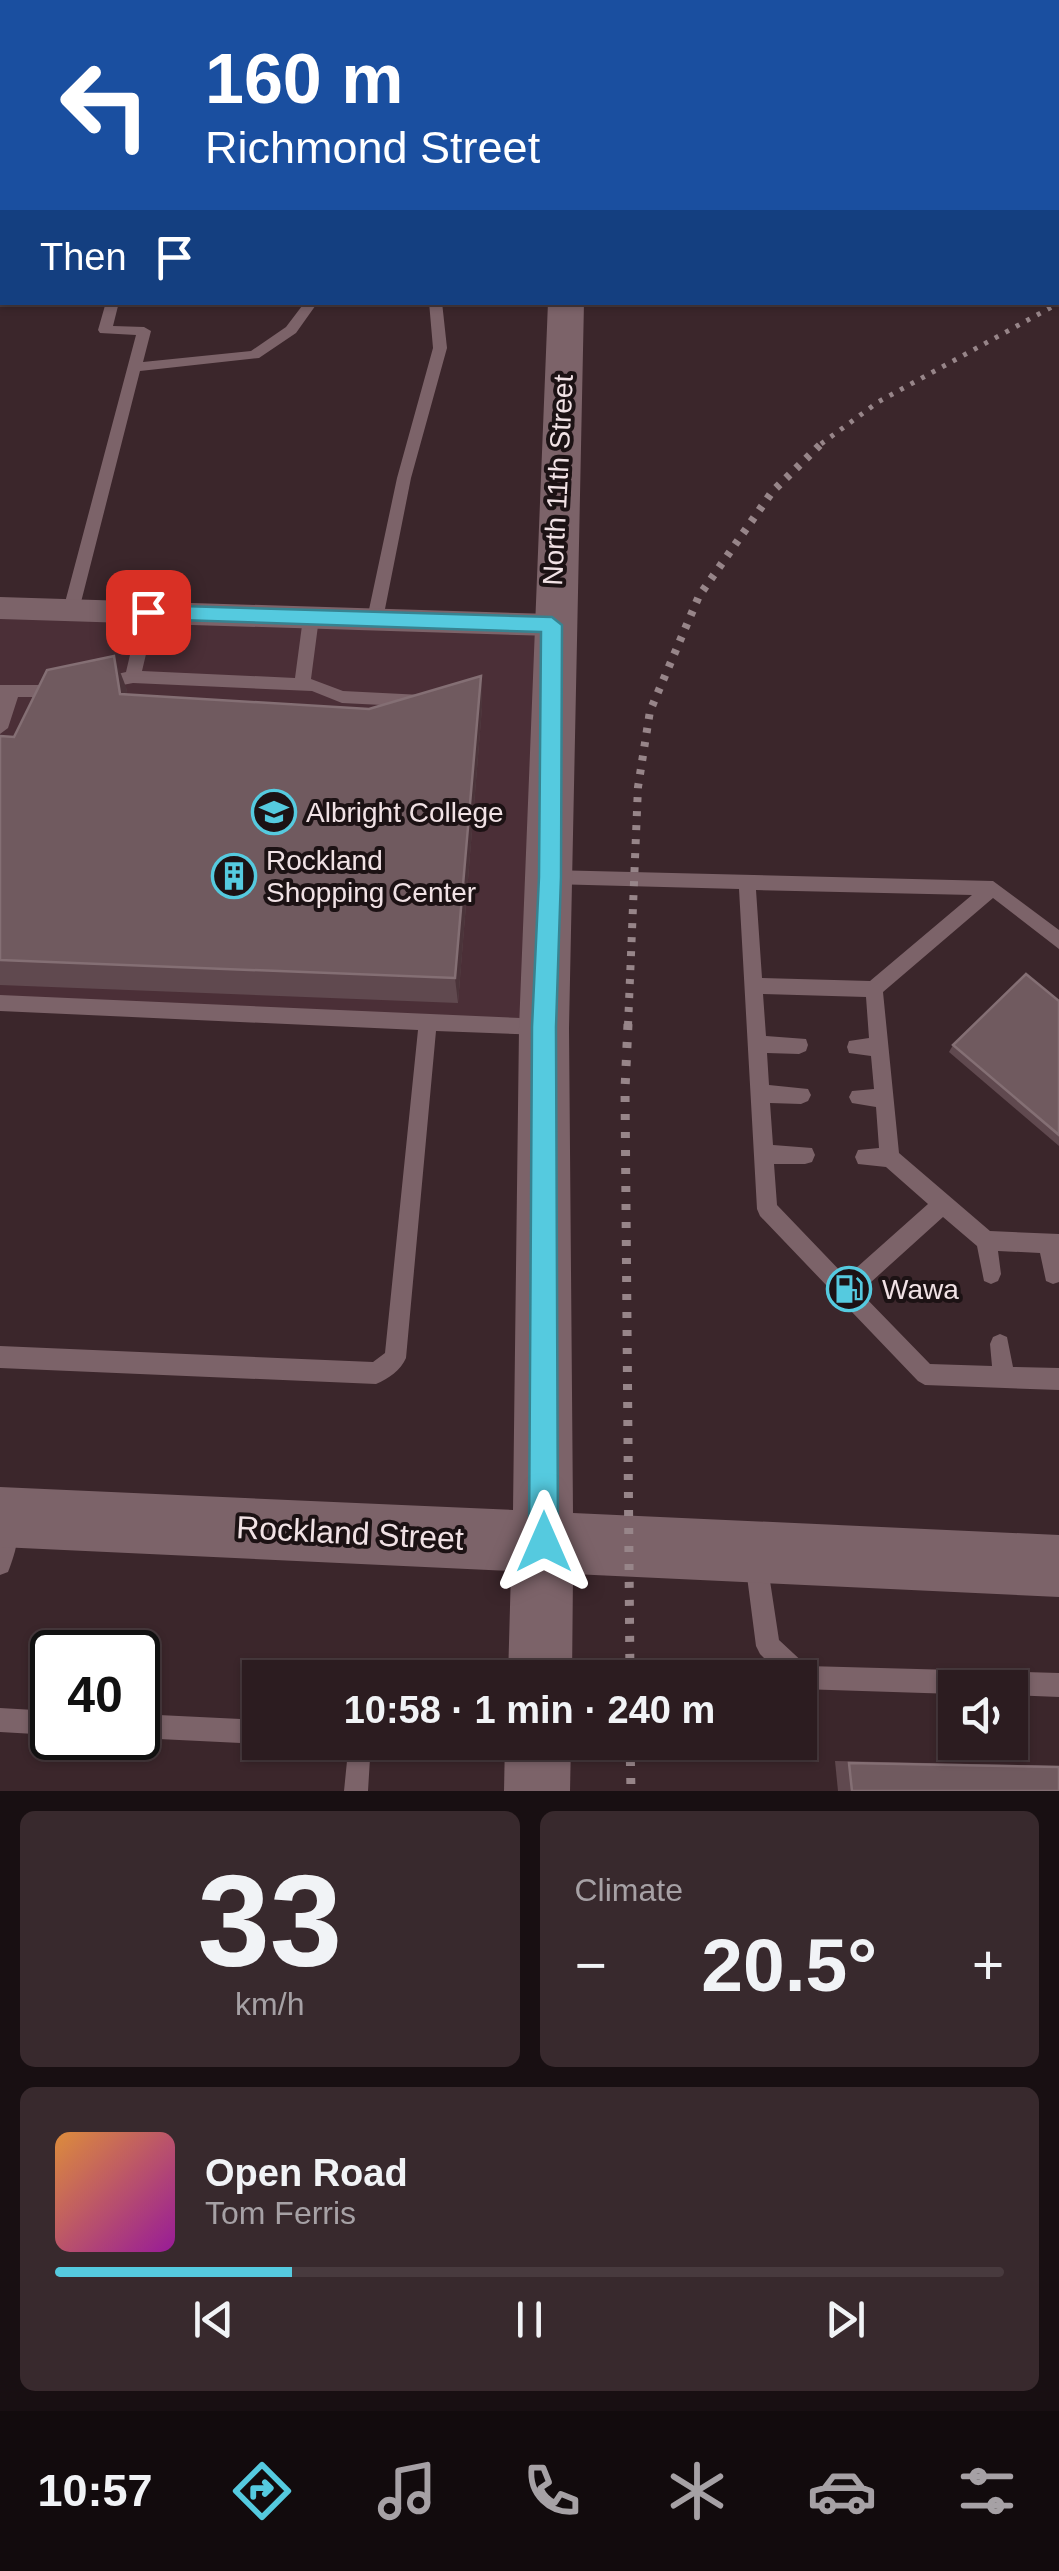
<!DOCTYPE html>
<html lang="en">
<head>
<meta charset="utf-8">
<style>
  body { margin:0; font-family:Helvetica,sans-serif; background:#38292d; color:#f1f3f6; height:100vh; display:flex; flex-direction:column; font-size:38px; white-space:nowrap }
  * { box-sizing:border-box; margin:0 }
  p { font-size:32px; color:#a6a1a5 }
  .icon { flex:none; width:55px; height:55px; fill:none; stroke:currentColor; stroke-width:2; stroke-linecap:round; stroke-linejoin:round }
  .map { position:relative; height:1791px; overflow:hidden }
  .details { display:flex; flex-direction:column; gap:20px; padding:20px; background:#180f12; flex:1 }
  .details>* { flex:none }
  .guide { position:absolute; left:0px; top:0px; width:1060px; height:305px; box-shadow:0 2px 8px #0004,0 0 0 2px #483a3e; background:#1a4fa0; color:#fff; overflow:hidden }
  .controls { position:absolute; left:938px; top:1670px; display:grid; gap:20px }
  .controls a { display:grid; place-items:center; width:90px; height:90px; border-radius:0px; background:#2c1c20; box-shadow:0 2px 8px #0004,0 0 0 2px #483a3e; font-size:50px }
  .speed { position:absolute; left:30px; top:1630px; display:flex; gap:20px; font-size:50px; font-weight:700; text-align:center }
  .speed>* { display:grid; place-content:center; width:130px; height:130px; border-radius:50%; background:#2c1c20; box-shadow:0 2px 8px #0004,0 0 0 2px #483a3e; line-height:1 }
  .speed .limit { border:5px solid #111; border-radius:15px; background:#fff; color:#111 }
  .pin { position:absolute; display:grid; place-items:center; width:85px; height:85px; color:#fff; margin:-42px; border-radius:20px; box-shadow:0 5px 15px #0006 }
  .me { position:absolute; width:110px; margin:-55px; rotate:0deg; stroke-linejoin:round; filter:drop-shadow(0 0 8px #0008) }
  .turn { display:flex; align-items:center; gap:35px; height:210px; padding:0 40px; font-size:45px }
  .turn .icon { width:130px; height:130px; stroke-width:2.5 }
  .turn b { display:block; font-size:70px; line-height:85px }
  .then { display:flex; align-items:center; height:95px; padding:0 40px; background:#0003; gap:20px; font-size:38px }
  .big { font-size:75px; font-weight:700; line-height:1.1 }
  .details .card { flex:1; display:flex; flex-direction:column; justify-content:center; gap:15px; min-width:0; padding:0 35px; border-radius:15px; background:#38292d }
  .details .dial { align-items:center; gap:0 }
  .dial b { font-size:130px; line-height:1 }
  .song { display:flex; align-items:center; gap:30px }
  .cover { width:120px; height:120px; border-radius:15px; background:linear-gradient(135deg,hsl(30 70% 55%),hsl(300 70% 35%)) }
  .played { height:10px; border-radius:5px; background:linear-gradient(90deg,#55cadf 25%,#483a3e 25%) }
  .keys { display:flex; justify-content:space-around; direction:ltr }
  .heat { display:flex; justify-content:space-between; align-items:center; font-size:55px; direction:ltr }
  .details .tiles { flex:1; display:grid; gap:20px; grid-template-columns:1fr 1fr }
  .card:last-child { grid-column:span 2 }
  .trip { position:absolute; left:242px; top:1660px; width:575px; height:100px; border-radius:0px; background:#2c1c20; box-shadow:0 2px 8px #0004,0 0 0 2px #483a3e; font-weight:700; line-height:100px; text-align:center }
  .tab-bar { display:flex; height:160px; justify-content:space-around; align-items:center; background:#120b0d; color:#a6a1a5 }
  .tab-bar .icon { width:70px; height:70px }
  .tab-bar .current { color:#55cadf }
  .tab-bar b { font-size:45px; color:#f1f3f6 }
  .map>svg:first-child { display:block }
</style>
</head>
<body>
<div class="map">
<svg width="1059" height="1791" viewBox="0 0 1059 1791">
  <rect width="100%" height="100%" fill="#3b262b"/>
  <path fill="#4b2f37" d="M0,608L552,625L544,1027L0,999Z"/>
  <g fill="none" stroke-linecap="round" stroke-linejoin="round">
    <g fill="#7c6369" fill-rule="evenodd">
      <path d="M978,0H988L989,2H979Z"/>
      <rect x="0" y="89" width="2" height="6"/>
      <rect x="1058" y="112" width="1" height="6"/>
      <path d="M106,302H119L113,326L144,327L151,331L143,362L251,351L286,327L305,302H318L296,333L259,358L140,371L79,610L71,616L63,610L136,335L100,333L98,330Z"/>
      <path d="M429,302H442L447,348L411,478L383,619L375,625L367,619L397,478L433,348Z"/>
      <path d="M148,606L156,612L142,671L295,678L303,618L311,612L319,618L311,679L343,691L422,695L430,701L422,707L342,703L312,691L133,683L102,689L96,687L94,683L96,679L126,672L140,612Z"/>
      <path d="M0,685H56L64,691L56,697H18L8,728L0,734Z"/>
      <path d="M550,870L993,881L1059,930V949L993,898L883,992L899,1153L990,1231L1059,1234V1282L1053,1284L1046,1281L1040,1253L998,1251L1001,1274L998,1281L991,1284L984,1281L977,1246L943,1217L860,1292L930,1364L992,1366L990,1344L993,1337L1000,1334L1007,1337L1013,1367L1059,1368V1390L925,1385L918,1381L760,1216L757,1209L739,889L550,884L544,882L541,877L544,872ZM756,890L972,895L870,981L762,978ZM763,994L866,997L869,1038L849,1041L847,1047L849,1053L871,1056L874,1089L852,1091L849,1097L852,1103L876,1107L879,1148L858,1150L855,1157L858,1164L886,1167L928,1204L846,1277L777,1205L774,1164H805L812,1162L815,1155L812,1148L773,1145L770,1103L801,1104L808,1101L811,1095L808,1089L769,1085L767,1053L799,1054L806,1051L808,1045L806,1039L766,1036Z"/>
      <path d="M0,995L544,1019L551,1021L553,1027L551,1033L544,1035L436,1031L406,1358C401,1370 388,1379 376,1384L0,1368V1346L373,1362L385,1353L418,1030L0,1011Z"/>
      <path d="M8,1514L16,1517C22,1532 14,1557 8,1572L0,1575V1517Z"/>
      <path d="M756,1550L764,1553L767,1561L779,1640L807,1666L1059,1673V1697L1010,1695V1688H955V1694L800,1689V1678H784L760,1654L756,1646L745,1561L748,1553Z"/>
      <path d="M0,1708L52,1711V1735L0,1732Z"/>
      <path d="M138,1714L260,1720V1742H263L260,1744L138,1738Z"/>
      <path d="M344,1742H371L368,1791H344L348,1751Z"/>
    </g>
    <path fill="#7c6369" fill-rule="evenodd" d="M0,597L552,614L562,617L566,625L562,633L552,636L0,619Z"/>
    <g fill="#7c6369" fill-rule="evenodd">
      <path d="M566,0H594L595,2H566Z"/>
      <path d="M548,302H584L569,1028L573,1513L1059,1535V1597L573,1574L572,1678H508L511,1571L0,1547V1487L513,1510L519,1028Z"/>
      <path d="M505,1742H571L570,1791H504Z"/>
    </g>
    <path stroke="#978589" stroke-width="5" stroke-dasharray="4 8" stroke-linecap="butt" d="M821,444L878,402L1059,303"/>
    <path stroke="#978589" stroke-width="8" stroke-dasharray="5 9" stroke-linecap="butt" d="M628,1026L638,787L650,711L699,596L772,492L824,441"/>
    <g stroke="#978589" stroke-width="9" stroke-dasharray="6 12" stroke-linecap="butt">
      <path d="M628,1024L625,1089L630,1678"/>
      <path d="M630,1742L631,1791"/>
    </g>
  </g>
  <g fill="#60494f">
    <path d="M481,676L482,707L458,1003L0,985V736L14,737L126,687L127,695L369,709Z"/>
    <path d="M1059,1001V1146L949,1052L953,1045Z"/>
    <path d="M835,1761L1059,1766V1791H838Z"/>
  </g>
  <g fill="#4b343a">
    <path d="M114,656L126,687L133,725L120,694Z"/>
    <path d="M481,676L482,707L458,1003L455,978Z"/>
  </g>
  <g fill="#705a5f" stroke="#846f74" stroke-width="2.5">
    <rect x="842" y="0" width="112" height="2"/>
    <path d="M114,656L120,694L369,709L481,676L455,978L0,960V736L14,737L47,670Z"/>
    <path d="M1026,974L1059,1001V1135L953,1045Z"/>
    <path d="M849,1763L1059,1767V1791H852Z"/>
  </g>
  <path fill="#55cadf" stroke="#378391" stroke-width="2.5" d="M148,605L552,617L562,625L561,877L556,1027L558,1542L554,1552L544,1557L533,1552L529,1542L532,1027L539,877L541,632L148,619L138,612Z"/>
  <defs>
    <symbol id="university-ring" viewBox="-11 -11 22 22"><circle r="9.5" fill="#1c1214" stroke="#55cadf" stroke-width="1.5"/><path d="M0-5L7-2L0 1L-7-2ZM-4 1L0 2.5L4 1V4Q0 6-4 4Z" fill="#55cadf"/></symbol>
    <symbol id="building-ring" viewBox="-11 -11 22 22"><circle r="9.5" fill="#1c1214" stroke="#55cadf" stroke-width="1.5"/><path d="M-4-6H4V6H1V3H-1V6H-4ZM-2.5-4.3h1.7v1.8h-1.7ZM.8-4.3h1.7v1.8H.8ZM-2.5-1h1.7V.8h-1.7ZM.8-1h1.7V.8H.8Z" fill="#55cadf"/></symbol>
    <symbol id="fuel-ring" viewBox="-11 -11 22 22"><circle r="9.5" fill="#1c1214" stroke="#55cadf" stroke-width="1.5"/><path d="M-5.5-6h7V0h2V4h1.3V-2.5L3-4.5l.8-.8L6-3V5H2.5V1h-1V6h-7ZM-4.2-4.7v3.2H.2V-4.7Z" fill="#55cadf"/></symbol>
  </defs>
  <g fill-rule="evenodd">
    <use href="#university-ring" x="249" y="787" width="50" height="50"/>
    <use href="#building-ring" x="209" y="851" width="50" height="50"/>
    <use href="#fuel-ring" x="824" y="1264" width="50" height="50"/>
  </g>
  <g text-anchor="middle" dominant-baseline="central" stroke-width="8" stroke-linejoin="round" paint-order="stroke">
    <g font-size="28" fill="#f1e2e5" stroke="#1c1214">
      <text transform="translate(558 480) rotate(-87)">North 11th Street</text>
    </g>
    <g font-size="28" fill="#f1e2e5" stroke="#1c1214" text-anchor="start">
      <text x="306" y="812">Albright College</text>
      <text x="266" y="860">Rockland<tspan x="266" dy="32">Shopping Center</tspan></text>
      <text x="882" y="1289">Wawa</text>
    </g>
    <g font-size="32" fill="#f1e2e5" stroke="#1c1214">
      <text transform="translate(350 1533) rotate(3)">Rockland Street</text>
    </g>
  </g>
</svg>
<div class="controls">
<a><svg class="icon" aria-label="sound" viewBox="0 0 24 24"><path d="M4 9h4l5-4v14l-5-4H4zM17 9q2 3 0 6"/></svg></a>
</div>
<div class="speed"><div class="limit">40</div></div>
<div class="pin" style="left:148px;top:612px;background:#d93025"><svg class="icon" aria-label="arrive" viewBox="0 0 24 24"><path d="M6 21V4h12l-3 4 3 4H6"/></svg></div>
<svg class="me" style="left:544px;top:1542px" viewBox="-20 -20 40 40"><path d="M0-17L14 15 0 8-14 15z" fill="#55cadf" stroke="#fff" stroke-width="4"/></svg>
<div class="trip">10:58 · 1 min · 240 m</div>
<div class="guide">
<div class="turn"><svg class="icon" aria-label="left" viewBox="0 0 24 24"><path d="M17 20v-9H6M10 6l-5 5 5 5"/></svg><div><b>160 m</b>Richmond Street</div></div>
<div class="then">Then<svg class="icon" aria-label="arrive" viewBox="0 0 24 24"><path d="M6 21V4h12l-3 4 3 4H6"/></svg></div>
</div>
</div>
<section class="details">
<div class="tiles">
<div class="card dial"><b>33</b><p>km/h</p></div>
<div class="card"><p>Climate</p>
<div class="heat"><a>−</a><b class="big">20.5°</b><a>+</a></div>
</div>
<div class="card">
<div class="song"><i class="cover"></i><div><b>Open Road</b><p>Tom Ferris</p></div></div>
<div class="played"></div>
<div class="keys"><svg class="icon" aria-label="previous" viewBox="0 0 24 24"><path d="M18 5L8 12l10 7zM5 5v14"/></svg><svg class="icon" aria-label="pause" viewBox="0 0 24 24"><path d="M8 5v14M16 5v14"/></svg><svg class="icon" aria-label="next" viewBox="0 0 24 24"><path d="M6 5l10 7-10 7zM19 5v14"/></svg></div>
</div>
</div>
</section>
<nav class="tab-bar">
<b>10:57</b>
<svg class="icon current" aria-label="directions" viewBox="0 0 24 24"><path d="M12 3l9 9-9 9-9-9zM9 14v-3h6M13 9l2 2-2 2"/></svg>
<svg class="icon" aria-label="music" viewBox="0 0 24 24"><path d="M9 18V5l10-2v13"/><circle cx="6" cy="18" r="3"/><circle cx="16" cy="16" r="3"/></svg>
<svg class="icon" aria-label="phone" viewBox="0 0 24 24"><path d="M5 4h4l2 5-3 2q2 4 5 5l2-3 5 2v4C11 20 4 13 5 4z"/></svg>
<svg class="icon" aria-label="climate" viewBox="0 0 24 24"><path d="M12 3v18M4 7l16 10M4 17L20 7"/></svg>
<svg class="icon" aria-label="car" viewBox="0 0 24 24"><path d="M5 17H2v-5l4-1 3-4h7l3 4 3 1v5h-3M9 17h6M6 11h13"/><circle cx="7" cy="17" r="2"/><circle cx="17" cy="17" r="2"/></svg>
<svg class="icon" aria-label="filters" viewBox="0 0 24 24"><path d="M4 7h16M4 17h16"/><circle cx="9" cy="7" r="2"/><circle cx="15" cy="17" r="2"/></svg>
</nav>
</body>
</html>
